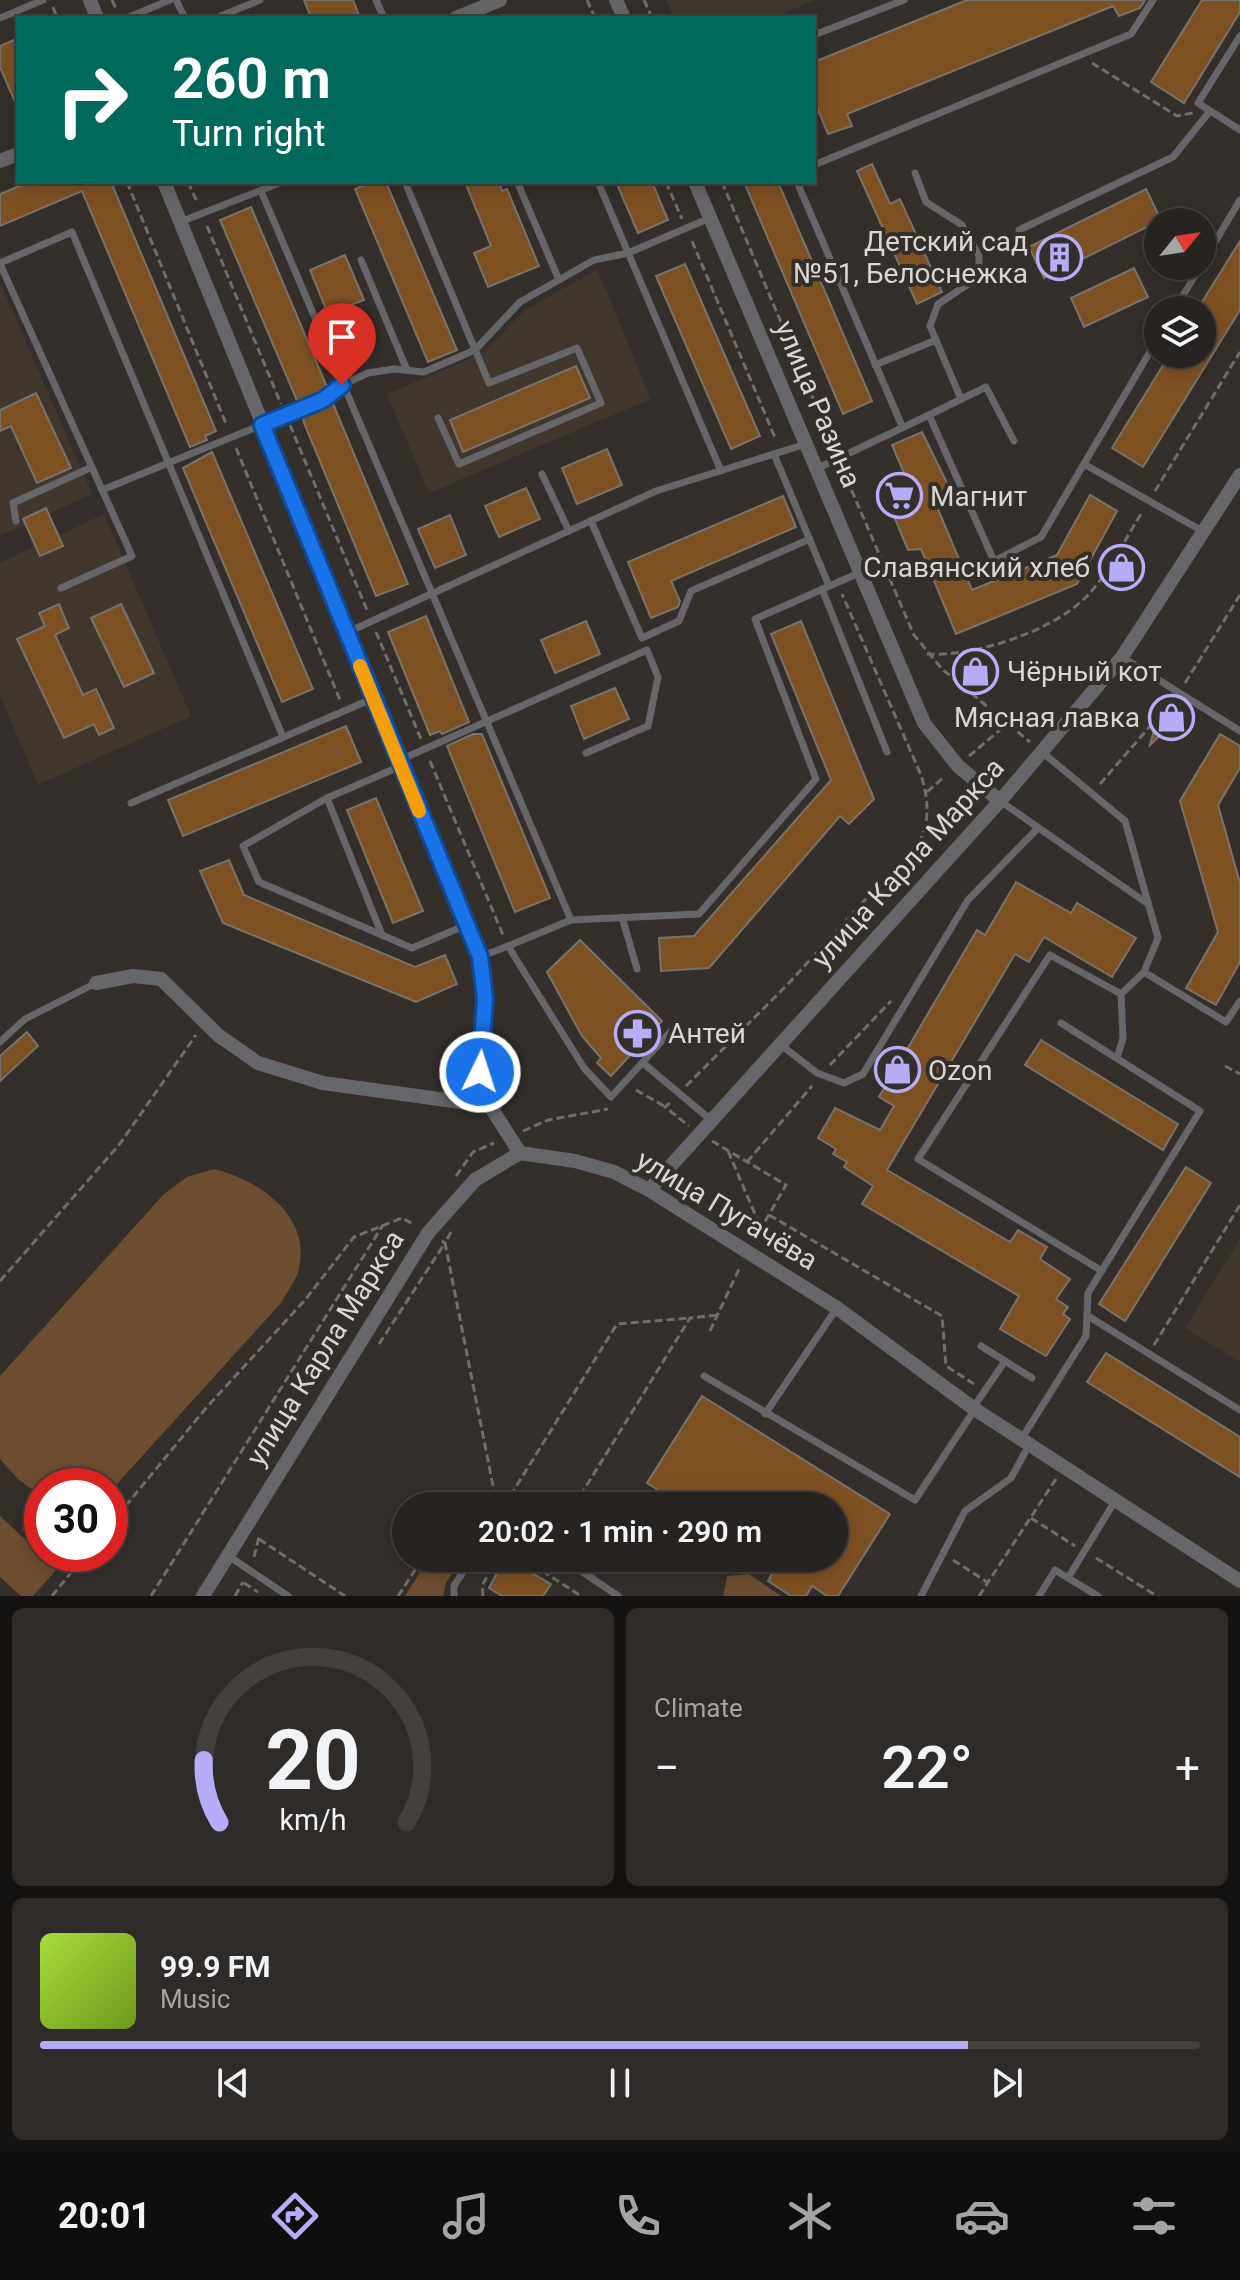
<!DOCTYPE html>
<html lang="en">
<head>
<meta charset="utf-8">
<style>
  body { margin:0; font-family:Roboto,sans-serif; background:#2f2b29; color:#f1f3f6; height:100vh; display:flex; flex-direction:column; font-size:30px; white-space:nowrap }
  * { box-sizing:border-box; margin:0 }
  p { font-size:26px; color:#a4a4a5 }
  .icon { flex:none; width:44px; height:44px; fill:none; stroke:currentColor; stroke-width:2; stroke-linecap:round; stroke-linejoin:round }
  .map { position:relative; height:1596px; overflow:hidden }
  .panel { display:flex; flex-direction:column; gap:12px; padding:12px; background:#151312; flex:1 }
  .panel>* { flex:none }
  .guide { position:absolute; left:16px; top:16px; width:800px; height:168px; border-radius:0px; box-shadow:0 4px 20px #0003,0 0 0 2px #43403e; background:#00695c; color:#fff; overflow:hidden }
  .needle { width:52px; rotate:60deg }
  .buttons { position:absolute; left:1144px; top:208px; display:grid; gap:16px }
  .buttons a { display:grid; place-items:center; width:72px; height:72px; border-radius:50%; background:#272320; box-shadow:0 4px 20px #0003,0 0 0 2px #43403e; font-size:40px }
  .speed { position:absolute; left:24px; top:1468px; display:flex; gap:16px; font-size:40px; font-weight:700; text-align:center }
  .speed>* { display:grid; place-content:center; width:104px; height:104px; border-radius:50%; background:#272320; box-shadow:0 4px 20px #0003,0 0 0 2px #43403e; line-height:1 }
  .speed .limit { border:12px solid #d22; background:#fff; color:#111 }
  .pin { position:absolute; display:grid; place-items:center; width:68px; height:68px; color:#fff; margin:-82px -34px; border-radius:50% 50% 50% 0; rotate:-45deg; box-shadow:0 0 8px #0007 }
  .pin .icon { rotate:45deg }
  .me { position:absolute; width:88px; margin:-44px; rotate:4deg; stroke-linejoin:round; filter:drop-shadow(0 0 6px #0008) }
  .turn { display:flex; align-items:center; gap:28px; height:168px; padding:0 24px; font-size:36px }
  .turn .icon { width:104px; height:104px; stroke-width:2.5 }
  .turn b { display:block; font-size:56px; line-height:68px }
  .big { font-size:60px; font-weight:600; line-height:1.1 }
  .panel .widget { flex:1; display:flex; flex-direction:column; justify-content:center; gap:12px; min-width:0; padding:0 28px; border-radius:12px; background:#2f2b29 }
  .panel .dial { align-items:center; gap:0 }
  .dial svg { height:208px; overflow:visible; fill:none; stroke:#43403e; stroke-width:7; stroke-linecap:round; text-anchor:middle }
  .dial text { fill:#f1f3f6; stroke:none }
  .song { display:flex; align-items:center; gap:24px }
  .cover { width:96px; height:96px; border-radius:12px; background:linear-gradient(135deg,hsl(80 70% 55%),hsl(80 70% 35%)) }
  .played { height:8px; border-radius:4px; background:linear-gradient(90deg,#b6acf8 80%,#43403e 80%) }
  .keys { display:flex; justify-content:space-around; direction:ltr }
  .heat { display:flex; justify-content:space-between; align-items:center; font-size:44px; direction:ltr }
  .panel .tiles { flex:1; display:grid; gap:12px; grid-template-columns:1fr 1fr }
  .widget:last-child { grid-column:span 2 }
  .trip { position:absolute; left:392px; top:1492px; width:456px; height:80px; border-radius:40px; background:#272320; box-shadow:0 4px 20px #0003,0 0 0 2px #43403e; font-weight:600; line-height:80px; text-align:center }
  .menu { display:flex; height:128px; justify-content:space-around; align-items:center; background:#100e0d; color:#a4a4a5 }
  .menu .icon { width:56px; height:56px }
  .menu .selected { color:#b6acf8 }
  .menu b { font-size:36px; color:#f1f3f6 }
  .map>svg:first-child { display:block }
</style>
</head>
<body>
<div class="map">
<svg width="1240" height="1596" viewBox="0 0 1240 1596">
  <rect width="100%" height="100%" fill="#342f2a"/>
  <g fill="#41372d">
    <path d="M666,0H816L772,18H674Z"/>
    <path d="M597,269L651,399L429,493L387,394L482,354L525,310Z"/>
    <path d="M0,282L92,494L0,536Z"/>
    <path d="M104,514L191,716L38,785L0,695V563Z"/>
    <path d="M1240,1239V1362L1185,1328Z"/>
  </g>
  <g fill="#6e4e30">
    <path d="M214,1169C260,1180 316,1219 297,1275C293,1284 286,1294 281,1303L116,1485L110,1489V1486H42V1497L18,1479L0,1459V1376L164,1194L187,1177Z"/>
    <path d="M0,1516L57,1569L33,1596H21L0,1577Z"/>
    <path d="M429,1558H462L446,1583L443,1596H405Z"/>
    <path d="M749,1574L781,1596H723L727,1576Z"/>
  </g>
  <g fill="#7e5123" stroke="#79736d" stroke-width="2">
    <path d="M304,0H353L360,18H311Z"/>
    <path d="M967,0H1145L1140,8L1119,16L1113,6L847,114L852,126L828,134L814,100V62Z"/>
    <path d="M1202,0H1240V12L1184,103L1151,82Z"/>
    <path d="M18,38V109L0,67V46Z"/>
    <path d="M872,164L890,204L900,199L942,292L917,304L857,171Z"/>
    <path d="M29,182H111L216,431L205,436L207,440L190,447L82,191L0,226V194Z"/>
    <path d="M372,182H386L457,350L428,362L355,189Z"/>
    <path d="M465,182H499L502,191L507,189L539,266L488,287L474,253L491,246Z"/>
    <path d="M616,182H652L668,220L638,233Z"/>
    <path d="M744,182H778L872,401L843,414Z"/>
    <path d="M1146,189L1161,220L1044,278L1029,247Z"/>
    <path d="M251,207L327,387L320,394L298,403L220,220Z"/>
    <path d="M1240,241V310L1143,467L1112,448L1170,354H1202V302Z"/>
    <path d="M345,255L364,300L328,314L310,270Z"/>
    <path d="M685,264L760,436L731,449L656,276Z"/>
    <path d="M1134,268L1148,297L1084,327L1071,298Z"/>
    <path d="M576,366L590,398L463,452L450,420Z"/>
    <path d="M36,393L71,468L37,483L11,426L0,431V410Z"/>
    <path d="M332,401L408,584L376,596L304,423L303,415Z"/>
    <path d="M922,432L953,495L935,502L972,590L1057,555L1090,495L1117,511L1077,584L956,634L921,549L908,550L880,483L904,473L892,445Z"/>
    <path d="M607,449L622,485L577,504L562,468Z"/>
    <path d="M212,452L313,689L282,702L183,468Z"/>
    <path d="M526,488L540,519L499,537L485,506Z"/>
    <path d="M783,496L796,527L671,581L680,601L678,607L651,618L628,562Z"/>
    <path d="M46,508L63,546L40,556L23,519Z"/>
    <path d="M450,515L466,555L435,568L418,529Z"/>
    <path d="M59,604L69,628L55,635L83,695L96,689L114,728L99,735L94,724L64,738L17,639L45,626L39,613Z"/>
    <path d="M121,604L154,673L124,687L91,618Z"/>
    <path d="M426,616L469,722L442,734L440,731L430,735L388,632Z"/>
    <path d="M586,621L600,654L555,673L541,640Z"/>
    <path d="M801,621L874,799L849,824L840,816L709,968L661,971L659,938L694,936L831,780L771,634Z"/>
    <path d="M987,657L993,678L966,686L960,665Z"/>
    <path d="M615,688L629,719L584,739L571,706Z"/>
    <path d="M1159,711L1173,723L1150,745Z"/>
    <path d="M346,726L361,762L183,836L168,800Z"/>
    <path d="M473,734H482L550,898L515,912L447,746Z"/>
    <path d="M1220,734L1240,746V768L1218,805L1240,883V962L1216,1005L1186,988L1218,932L1180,801Z"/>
    <path d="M376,798L423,911L393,923L347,810Z"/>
    <path d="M229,860L244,895L415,967L445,955L457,984L416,1002L223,923L200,871Z"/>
    <path d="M1016,882L1071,913L1077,903L1136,938L1112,977L1044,937L1029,962L1015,954L887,1170L1010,1242L1018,1230L1047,1247L1040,1259L1070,1279L1056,1299L1068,1307L1063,1314L1070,1319L1046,1356L1000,1329L1019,1296L862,1204L873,1186L844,1167L847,1162L833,1154L836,1149L818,1138L835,1108L880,1130L894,1106L879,1097L977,930L985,935Z"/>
    <path d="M580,940L662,1021L611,1076L597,1063L601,1058L582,1036L547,972Z"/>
    <path d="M27,1032L38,1046L0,1081V1056Z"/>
    <path d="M1041,1040L1178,1124L1163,1150L1025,1065Z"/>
    <path d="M1186,1167L1211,1183L1125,1321L1099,1304Z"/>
    <path d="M1106,1353L1240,1437V1477L1087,1382Z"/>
    <path d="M702,1396L890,1514L838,1596H827L812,1586L806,1596H791L768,1581L781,1558H834V1506H683L647,1483Z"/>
    <path d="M505,1558L551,1584L543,1596H502L489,1588Z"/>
  </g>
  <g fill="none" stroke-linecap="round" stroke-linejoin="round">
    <g stroke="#726e6a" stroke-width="3" stroke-dasharray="8 4" stroke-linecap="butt">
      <path d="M112,0L117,11"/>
      <path d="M587,0L595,18"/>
      <path d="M644,0L652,18"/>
      <path d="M53,7L57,18"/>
      <path d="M1092,63L1177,116L1193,113"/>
      <path d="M127,182L227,426"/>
      <path d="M188,182L198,204"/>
      <path d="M666,182L682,219"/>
      <path d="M722,182L833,446"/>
      <path d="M207,226L281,404"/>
      <path d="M692,241L776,440"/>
      <path d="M290,425L367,610"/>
      <path d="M236,448L340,700"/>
      <path d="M842,468L914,635L942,669L1030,742"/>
      <path d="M1155,491L1240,352"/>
      <path d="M376,632L421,739"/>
      <path d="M927,654C973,657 1051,632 1085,598C1106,578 1126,537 1143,511"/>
      <path d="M1185,683L1240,595"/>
      <path d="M969,756L1006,725"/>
      <path d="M430,761L503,935"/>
      <path d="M1100,784L1171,702"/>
      <path d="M927,792L945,776"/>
      <path d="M830,1065L891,1001"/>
      <path d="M1225,1066L1240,1074"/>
      <path d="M686,1086L787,985L921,839C930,816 928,798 921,775L842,594"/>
      <path d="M636,1090L664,1106"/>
      <path d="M670,1103L665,1107L689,1126"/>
      <path d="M523,1131L548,1120L608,1109"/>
      <path d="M712,1141L786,1185L755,1239"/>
      <path d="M728,1151L761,1228"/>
      <path d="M747,1162L812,1086"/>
      <path d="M456,1176L473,1152L494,1143"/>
      <path d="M769,1215L942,1316L946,1366L974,1384"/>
      <path d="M451,1232L445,1243L497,1506"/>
      <path d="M0,1281L119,1145L196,1035"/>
      <path d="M710,1331L740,1267"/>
      <path d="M379,1344L445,1243L442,1241"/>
      <path d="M1154,1345L1240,1205"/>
      <path d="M504,1506L617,1324L690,1318"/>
      <path d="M574,1506L690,1318L717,1315"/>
      <path d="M1031,1518L1075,1546"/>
      <path d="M110,1525L206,1408L305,1300L354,1237L402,1218L415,1225"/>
      <path d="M259,1539L345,1596"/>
      <path d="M254,1557L259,1537"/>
      <path d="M522,1558L581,1596"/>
      <path d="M1096,1558L1157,1596"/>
      <path d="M953,1560L987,1582"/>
      <path d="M244,1583L258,1592"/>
      <path d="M52,1596L86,1554"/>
      <path d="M151,1596L383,1225"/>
      <path d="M235,1596L243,1582"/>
      <path d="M398,1596L423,1558"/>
      <path d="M483,1596L482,1585L499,1558"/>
      <path d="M979,1596L1056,1479"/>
    </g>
    <g stroke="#67676b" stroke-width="7">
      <path d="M176,0L185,18"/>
      <path d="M376,0L384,18"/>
      <path d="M0,18L43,0"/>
      <path d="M127,18L170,0"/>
      <path d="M216,18L260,0"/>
      <path d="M814,35L904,0"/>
      <path d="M1240,36L1198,103L1240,130"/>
      <path d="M814,165L1131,34L1153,0"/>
      <path d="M915,173L926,202L962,225L979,256V270L973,281L938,304L930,326L961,399"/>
      <path d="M405,182L489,383L577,348L601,403L459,464L438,418"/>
      <path d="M598,182L721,471"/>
      <path d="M797,182L902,426"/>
      <path d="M519,186L559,280"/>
      <path d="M261,191L571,920"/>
      <path d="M180,222L282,182"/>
      <path d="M1019,230L1173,157L1210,111"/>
      <path d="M361,260L407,370"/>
      <path d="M0,263L72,232L283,737"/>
      <path d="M0,264L132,556L61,588"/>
      <path d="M1202,264L1240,200"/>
      <path d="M1174,310L1201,266"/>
      <path d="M875,365L936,340"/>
      <path d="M929,415L986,387L1014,441"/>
      <path d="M774,454L829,586"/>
      <path d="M1084,464L1204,532"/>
      <path d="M818,468L929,415L994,561L1041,537L1158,338"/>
      <path d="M542,474L569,531"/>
      <path d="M102,490L323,400L342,385L368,373L394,369L424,372L475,350L520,302L594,260L628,253L710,218"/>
      <path d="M16,521L13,503L92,467"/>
      <path d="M591,521L642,638L679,621L691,591L810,539"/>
      <path d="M822,589L887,752"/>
      <path d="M348,632L656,491L806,444"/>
      <path d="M1122,657L1240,731"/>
      <path d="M1042,752L1125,821L1158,938L1144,972"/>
      <path d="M400,760L647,650L658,677L648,726L586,753"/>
      <path d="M327,798L243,846L259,882L412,948L466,925"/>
      <path d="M1000,801L1148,904"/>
      <path d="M131,803L374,698"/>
      <path d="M622,917L637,969"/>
      <path d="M382,935L327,798L401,766"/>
      <path d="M480,957L508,946"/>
      <path d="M671,1031L611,1097L584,1068L508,946L571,920L699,914L816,779L755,619L859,573"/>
      <path d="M0,1042L25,1019L96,983"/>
      <path d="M781,1045L817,1073L844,1083L863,1074L968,900L1038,828"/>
      <path d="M1117,1058L1123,1038L1121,994L1144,972L1226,1022L1240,1001"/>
      <path d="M643,1063L711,1120"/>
      <path d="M1102,1271L918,1159L1050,955L1121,994"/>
      <path d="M1088,1316L1240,1410"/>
      <path d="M981,1346L1032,1378"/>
      <path d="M704,1376L915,1500L975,1409"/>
      <path d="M973,1408L1005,1361"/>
      <path d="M765,1414L837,1308"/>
      <path d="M1022,1438L1086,1336L1088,1293L1200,1111L1061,1023"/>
      <path d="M227,1555L288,1596"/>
      <path d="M562,1558L618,1596"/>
      <path d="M1068,1578L1098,1596"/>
      <path d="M454,1596V1586L472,1558"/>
      <path d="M921,1596L965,1511L1011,1478L1029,1445"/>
      <path d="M1039,1596L1055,1570L1068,1578L1115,1501"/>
    </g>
    <g stroke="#67676b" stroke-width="14">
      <path d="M90,0L97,18"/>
      <path d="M616,0L624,18"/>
      <path d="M456,18L500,0"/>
      <path d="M0,161L18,154"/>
      <path d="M164,182L480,957L485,999L480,1072L490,1106L520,1153L575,1161L614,1172L649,1190L837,1308L973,1408L1240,1581"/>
      <path d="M695,182L924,723L958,766L1000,801"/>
      <path d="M96,983L133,976L161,979L218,1035L258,1063L323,1083L490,1106"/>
      <path d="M649,1190L1000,801L1122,657L1240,475"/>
      <path d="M203,1596L428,1233L475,1180L520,1153"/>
    </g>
  </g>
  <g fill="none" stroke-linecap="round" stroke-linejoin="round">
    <defs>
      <path id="route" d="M342,385L323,400L262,425L480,957L485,999L480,1072"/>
    </defs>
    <use href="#route" stroke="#114b97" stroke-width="20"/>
    <use href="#route" stroke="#1a73e8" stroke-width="14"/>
    <path stroke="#f59e0b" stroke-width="14" d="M360,666L419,811"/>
  </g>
  <defs>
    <symbol id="building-ring" viewBox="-11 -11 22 22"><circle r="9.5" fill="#342f2a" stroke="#b6acf8" stroke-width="1.5"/><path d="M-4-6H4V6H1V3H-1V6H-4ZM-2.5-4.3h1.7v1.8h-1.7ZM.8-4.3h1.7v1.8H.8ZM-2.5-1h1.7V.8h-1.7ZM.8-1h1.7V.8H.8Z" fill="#b6acf8"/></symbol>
    <symbol id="supermarket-ring" viewBox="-11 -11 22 22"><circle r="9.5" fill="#342f2a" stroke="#b6acf8" stroke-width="1.5"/><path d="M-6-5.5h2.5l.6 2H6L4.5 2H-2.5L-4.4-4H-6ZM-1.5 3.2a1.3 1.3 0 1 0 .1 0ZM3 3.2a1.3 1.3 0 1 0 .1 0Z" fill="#b6acf8"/></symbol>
    <symbol id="shop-ring" viewBox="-11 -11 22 22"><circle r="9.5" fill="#342f2a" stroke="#b6acf8" stroke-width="1.5"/><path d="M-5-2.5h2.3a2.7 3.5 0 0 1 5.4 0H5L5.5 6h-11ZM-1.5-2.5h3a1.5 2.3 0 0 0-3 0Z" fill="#b6acf8"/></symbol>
    <symbol id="pharmacy-ring" viewBox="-11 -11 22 22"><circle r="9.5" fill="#342f2a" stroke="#b6acf8" stroke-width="1.5"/><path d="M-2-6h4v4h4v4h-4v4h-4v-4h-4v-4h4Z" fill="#b6acf8"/></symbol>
  </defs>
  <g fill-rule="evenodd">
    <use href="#building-ring" x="1034" y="232" width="51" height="51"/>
    <use href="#supermarket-ring" x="874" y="470" width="51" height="51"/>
    <use href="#shop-ring" x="1096" y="542" width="51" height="51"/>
    <use href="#shop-ring" x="950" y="646" width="51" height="51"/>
    <use href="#shop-ring" x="1146" y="692" width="51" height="51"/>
    <use href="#pharmacy-ring" x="612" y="1008" width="51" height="51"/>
    <use href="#shop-ring" x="872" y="1044" width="51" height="51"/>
  </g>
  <g text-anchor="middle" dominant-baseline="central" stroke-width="8" stroke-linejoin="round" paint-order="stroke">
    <g font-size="28" fill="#dad6d3" stroke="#342f2a" text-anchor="start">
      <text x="1028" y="241" text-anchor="end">Детский сад<tspan x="1028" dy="32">№51, Белоснежка</tspan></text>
      <text x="930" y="496">Магнит</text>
      <text x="1090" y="567" text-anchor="end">Славянский хлеб</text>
      <text x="1007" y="671">Чёрный кот</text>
      <text x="1140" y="717" text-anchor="end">Мясная лавка</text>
      <text x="668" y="1033">Антей</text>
      <text x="928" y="1070">Ozon</text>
    </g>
    <g font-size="28" fill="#dad6d3" stroke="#342f2a">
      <text transform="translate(818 404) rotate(67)">улица Разина</text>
      <text transform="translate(908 863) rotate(-48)">улица Карла Маркса</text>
      <text transform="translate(727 1210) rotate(31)">улица Пугачёва</text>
      <text transform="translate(325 1348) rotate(-58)">улица Карла Маркса</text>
    </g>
  </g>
</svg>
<div class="buttons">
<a><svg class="needle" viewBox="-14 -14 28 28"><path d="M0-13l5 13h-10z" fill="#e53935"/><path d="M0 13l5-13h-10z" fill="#a4a4a5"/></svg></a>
<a><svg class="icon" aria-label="layers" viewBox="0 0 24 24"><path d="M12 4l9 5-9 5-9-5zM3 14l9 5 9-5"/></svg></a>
</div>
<div class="speed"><div class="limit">30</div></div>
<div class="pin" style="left:342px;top:385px;background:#d93025"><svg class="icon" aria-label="arrive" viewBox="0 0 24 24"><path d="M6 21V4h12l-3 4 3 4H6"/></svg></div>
<svg class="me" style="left:480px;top:1072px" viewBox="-20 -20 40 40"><circle r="17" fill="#1a73e8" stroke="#fff" stroke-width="3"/><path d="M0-11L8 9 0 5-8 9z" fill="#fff"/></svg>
<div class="trip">20:02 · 1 min · 290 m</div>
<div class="guide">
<div class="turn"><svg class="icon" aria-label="right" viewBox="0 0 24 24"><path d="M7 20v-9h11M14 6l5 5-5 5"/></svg><div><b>260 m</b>Turn right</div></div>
</div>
</div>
<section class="panel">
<div class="tiles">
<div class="widget dial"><svg viewBox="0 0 100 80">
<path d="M14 69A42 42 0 1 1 86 69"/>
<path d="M14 69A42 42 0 0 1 8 45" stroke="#b6acf8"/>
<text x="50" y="56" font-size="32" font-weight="700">20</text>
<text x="50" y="72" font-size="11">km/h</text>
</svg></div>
<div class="widget"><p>Climate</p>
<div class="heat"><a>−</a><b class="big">22°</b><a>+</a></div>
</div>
<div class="widget">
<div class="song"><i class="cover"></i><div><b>99.9 FM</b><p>Music</p></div></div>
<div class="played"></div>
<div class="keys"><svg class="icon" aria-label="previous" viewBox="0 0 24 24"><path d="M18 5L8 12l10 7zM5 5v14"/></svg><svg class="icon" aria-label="pause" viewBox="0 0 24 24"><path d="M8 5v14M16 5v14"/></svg><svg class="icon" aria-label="next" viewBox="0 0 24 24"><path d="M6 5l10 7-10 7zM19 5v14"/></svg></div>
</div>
</div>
</section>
<nav class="menu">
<b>20:01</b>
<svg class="icon selected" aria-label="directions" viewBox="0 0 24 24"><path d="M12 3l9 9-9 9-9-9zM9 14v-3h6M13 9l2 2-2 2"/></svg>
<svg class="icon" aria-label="music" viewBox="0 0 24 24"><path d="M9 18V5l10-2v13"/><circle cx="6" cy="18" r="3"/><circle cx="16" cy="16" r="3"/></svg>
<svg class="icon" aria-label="phone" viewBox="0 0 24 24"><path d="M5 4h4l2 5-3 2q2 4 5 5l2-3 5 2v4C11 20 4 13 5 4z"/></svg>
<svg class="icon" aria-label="climate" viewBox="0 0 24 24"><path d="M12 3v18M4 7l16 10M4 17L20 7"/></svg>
<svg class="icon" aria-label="car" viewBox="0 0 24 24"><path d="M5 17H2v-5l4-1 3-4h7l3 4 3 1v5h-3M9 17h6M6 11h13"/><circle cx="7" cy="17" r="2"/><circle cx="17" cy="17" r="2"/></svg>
<svg class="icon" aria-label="filters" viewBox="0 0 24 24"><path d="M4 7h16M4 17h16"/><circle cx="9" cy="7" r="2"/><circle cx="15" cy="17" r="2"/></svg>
</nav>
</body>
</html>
